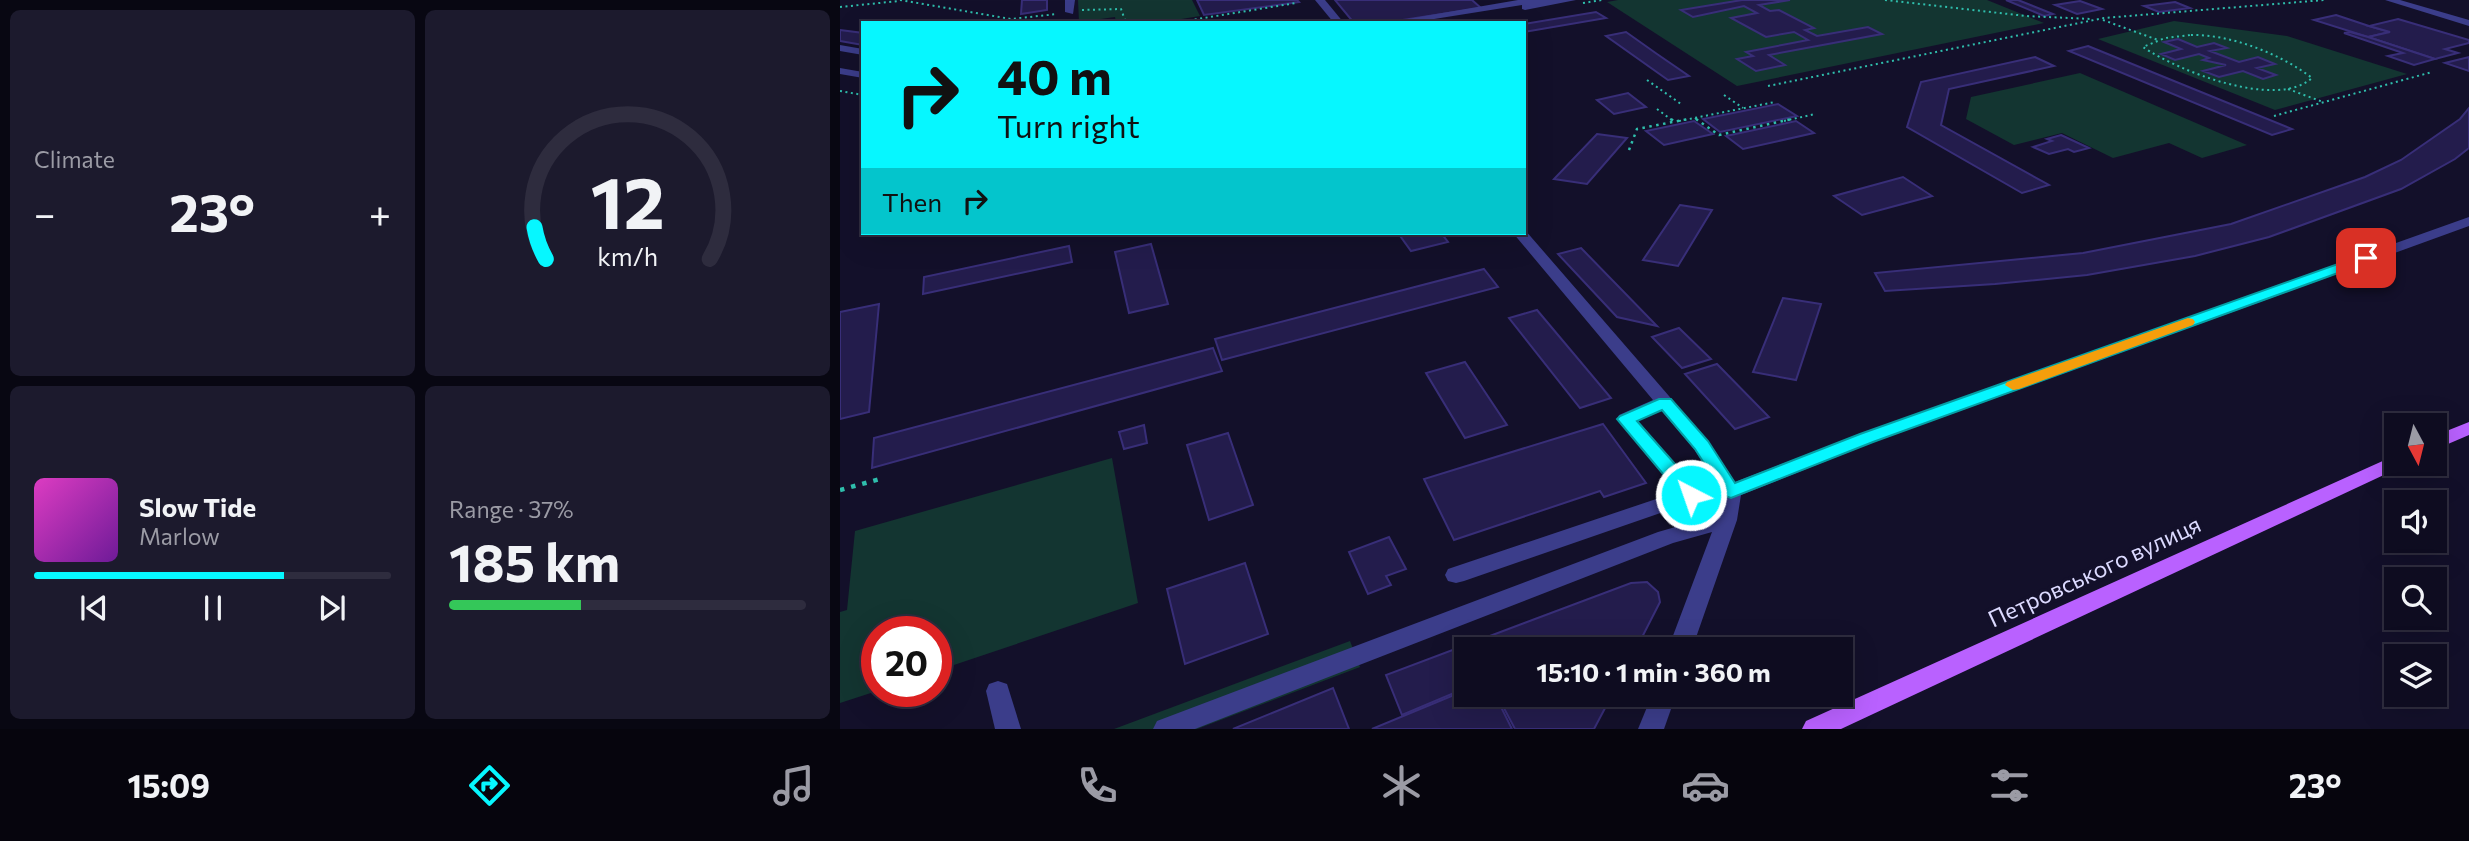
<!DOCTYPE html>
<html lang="en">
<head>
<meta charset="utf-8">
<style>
  body { margin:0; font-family:Commissioner,sans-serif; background:#1c1a2d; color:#f1f3f6; height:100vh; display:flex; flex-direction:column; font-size:26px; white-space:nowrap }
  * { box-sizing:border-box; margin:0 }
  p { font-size:23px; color:#9b9ba5 }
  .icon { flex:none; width:38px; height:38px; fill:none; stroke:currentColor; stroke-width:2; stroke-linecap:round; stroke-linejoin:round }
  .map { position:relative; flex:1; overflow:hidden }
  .drawer { display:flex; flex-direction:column; gap:10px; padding:10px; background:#080712; width:840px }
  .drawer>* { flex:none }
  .top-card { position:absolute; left:21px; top:21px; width:665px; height:214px; border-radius:0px; box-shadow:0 7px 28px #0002,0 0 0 2px #2e2c3e; background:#06f7ff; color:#111; overflow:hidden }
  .needle { width:46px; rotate:173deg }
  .fabs { position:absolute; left:1544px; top:413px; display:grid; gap:14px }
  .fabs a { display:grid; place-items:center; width:63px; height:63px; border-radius:0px; background:#0e0c20; box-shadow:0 7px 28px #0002,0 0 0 2px #2e2c3e; font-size:35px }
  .speed { position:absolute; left:21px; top:616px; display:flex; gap:14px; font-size:35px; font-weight:700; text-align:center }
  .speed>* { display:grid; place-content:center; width:91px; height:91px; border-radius:50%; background:#0e0c20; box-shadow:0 7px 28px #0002,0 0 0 2px #2e2c3e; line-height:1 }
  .speed .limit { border:10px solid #d22; background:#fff; color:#111 }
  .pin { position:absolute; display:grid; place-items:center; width:60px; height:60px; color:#fff; margin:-30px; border-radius:14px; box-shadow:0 4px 10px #0006 }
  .me { position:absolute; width:77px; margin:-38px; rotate:319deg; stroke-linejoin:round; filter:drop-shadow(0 0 5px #0008) }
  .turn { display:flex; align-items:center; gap:24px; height:147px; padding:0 21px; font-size:32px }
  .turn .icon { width:91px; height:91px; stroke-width:2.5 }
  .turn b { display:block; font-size:49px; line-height:60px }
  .then { display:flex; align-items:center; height:66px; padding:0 21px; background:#0003; gap:14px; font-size:26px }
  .big { font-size:52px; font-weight:700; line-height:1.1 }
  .drawer .card { flex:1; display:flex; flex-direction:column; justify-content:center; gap:10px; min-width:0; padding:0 24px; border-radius:10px; background:#1c1a2d }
  .drawer .dial { align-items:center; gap:0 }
  .dial svg { height:182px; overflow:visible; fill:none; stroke:#2e2c3e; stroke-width:7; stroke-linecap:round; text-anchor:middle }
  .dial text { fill:#f1f3f6; stroke:none }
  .song { display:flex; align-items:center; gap:21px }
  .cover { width:84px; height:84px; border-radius:10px; background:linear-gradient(135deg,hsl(310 70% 55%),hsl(280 70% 35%)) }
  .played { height:7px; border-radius:4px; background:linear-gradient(90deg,#06f7ff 70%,#2e2c3e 70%) }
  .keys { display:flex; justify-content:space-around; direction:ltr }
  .heat { display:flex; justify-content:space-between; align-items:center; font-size:38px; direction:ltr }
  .charge { height:10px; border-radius:5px; background:linear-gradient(90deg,#34c759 37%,#2e2c3e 0) }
  .drawer .tiles { flex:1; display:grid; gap:10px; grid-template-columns:repeat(2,1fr) }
  .trip { position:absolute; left:614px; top:637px; width:399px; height:70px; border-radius:0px; background:#0e0c20; box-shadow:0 7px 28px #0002,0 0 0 2px #2e2c3e; font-weight:700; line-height:70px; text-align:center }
  .dock { display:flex; height:112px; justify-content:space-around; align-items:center; background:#06050d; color:#9b9ba5 }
  .dock .icon { width:49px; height:49px }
  .dock .current { color:#06f7ff }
  .dock b { font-size:32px; color:#f1f3f6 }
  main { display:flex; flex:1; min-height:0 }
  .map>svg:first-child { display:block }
</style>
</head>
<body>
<main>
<section class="drawer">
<div class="tiles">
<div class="card"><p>Climate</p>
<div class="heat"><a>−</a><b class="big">23°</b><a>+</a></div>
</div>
<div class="card dial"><svg viewBox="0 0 100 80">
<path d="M14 69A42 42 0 1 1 86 69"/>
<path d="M14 69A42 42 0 0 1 9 55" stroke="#06f7ff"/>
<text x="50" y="56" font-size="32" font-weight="700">12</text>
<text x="50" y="72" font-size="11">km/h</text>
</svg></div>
<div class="card">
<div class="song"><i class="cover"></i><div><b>Slow Tide</b><p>Marlow</p></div></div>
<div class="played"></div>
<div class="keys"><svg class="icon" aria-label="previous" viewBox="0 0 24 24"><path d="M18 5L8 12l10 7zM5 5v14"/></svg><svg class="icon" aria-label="pause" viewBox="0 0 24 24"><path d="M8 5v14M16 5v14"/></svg><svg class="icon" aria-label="next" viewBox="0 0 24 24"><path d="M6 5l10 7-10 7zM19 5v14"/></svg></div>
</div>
<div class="card"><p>Range · 37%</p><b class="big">185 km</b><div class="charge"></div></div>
</div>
</section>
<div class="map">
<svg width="1629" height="729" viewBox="0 0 1629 729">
  <rect width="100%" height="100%" fill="#13102a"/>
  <g fill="#133531">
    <path d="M238,0H352L360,16L317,23H276L275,17L239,22Z"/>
    <path d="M778,0H1147L1204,23L897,86L767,2Z"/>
    <path d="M1334,21L1447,36L1567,74L1435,110L1258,39Z"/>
    <path d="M1240,73L1407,145L1362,158L1329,143L1273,158L1222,133L1174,145L1126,119L1131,97Z"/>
    <path d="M272,458L298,603L96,671V632H37V691L0,703V612L7,610L15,531Z"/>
    <path d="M510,641L520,667L357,729H274Z"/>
  </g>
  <g fill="#231c4c" stroke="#382e78" stroke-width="2">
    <path d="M182,0H207V10L181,14Z"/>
    <path d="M357,0H457L459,2L364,15Z"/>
    <path d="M495,0H632L641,8L543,23H514Z"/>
    <path d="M902,0H950L919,5L930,11L939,10L974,28L965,30L977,36L1028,27L1042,34L929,55L945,65L916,71L897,59L913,56L906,52L968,40L954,32L926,37L891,18L917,13L904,6L853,17L841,10Z"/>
    <path d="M1166,0H1178L1213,14L1204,16Z"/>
    <path d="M1240,1L1262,9L1237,14L1215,5Z"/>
    <path d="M1335,2L1350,8L1319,12L1304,6Z"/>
    <path d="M756,12L766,18L684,32V24Z"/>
    <path d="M1496,15L1529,26L1550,32L1528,37L1474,20Z"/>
    <path d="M1558,19L1629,40V43L1605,49L1618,53L1595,59L1528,37L1550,32L1529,26Z"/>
    <path d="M0,30L23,33V45L0,41Z"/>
    <path d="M786,32L817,54L849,76L828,80L766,36Z"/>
    <path d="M1510,32L1528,37L1595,59L1574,65L1548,56L1563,53L1504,33Z"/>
    <path d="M1338,39L1357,47L1374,43L1387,48L1370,51L1399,62L1418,57L1435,64L1417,68L1436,75L1423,79L1403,71L1379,77L1363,71L1386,65L1363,60L1369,58L1359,54L1335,60L1321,54L1341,49L1324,42Z"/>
    <path d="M1248,46L1452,129L1432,135L1229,51Z"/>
    <path d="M1195,57L1214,66L1109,89L1101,125L1209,185L1182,193L1067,127L1081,82Z"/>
    <path d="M1629,57V71L1605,63Z"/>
    <path d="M788,93L806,107L774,114L757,100Z"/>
    <path d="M938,104L957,116L880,132L863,119Z"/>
    <path d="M1629,108V148L1615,159L1561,189L1429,237L1355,256L1247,275L1155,284L1045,291L1035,273L1243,253L1391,224L1525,177L1561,160L1620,119Z"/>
    <path d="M854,121L873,134L824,145L806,131Z"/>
    <path d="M956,121L974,133L903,149L886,136Z"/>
    <path d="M757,134L787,138L747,184L714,179Z"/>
    <path d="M1221,135L1249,148L1234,152L1228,149L1209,154L1193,147L1212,141L1207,139Z"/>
    <path d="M1063,177L1092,196L1022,215L994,196Z"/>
    <path d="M840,205L872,210L838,266L803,260Z"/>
    <path d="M558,233H601L608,242L571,251Z"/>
    <path d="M311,244L328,304L289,313L275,252Z"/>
    <path d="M229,246L232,262L83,294L84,277Z"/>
    <path d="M741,248L817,326L777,317L718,254Z"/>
    <path d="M644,269L658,287L382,360L375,339Z"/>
    <path d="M943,298L981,304L956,380L913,372Z"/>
    <path d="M39,304L29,412L0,419V312Z"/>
    <path d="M697,310L771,398L740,408L669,318Z"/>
    <path d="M839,328L871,359L842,368L812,337Z"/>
    <path d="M373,348L382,371L32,468L34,438Z"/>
    <path d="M625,362L667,425L625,438L586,373Z"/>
    <path d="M877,364L929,417L895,429L845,374Z"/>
    <path d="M763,424L806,483L764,497L760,491L614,540L584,479Z"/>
    <path d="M304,425L307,443L284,449L279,432Z"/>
    <path d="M388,433L413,505L369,520L347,445Z"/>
    <path d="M549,537L566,569L546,576L551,585L528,594L509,552Z"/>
    <path d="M405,563L428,634L345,664L327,589Z"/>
    <path d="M807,582L818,592L820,602L796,649H626V688L562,715L546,675L791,583Z"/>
    <path d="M493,688L509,729H393Z"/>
    <path d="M626,690V695H655L672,729H532Z"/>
    <path d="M657,695H772L754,729H675Z"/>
  </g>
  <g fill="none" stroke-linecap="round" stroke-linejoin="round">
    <g stroke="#2fbeac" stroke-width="2" stroke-dasharray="2 3.5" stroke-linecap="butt">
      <path d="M60,0L171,19L217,14"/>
      <path d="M1045,0L1186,16L1251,19"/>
      <path d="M743,3L762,0"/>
      <path d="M0,7L59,1"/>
      <path d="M242,10L281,9L286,23"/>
      <path d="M1263,20L1318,40"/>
      <path d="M333,23L456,3"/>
      <path d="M1351,35C1390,34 1441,54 1472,78C1436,110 1338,71 1303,47L1325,38Z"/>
      <path d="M807,80L841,104"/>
      <path d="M928,86L1264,18L1484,0"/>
      <path d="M1448,89L1483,102"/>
      <path d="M0,91L23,95"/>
      <path d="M884,95L903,108"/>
      <path d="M817,109L833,121"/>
      <path d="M1434,116L1592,72"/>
      <path d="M855,118L859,121"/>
      <path d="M839,121L935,102"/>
      <path d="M944,121L975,114"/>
    </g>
    <g stroke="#2fbeac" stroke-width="2.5" stroke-dasharray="2.5 4.5" stroke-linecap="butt">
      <path d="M831,119L835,122"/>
      <path d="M856,119L879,135L952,119"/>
      <path d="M789,150L797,129L848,119"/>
    </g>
    <path stroke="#2fbeac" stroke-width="4.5" stroke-dasharray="4.5 7" stroke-linecap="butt" d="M0,490L40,479"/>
    <g fill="#3b3d8a" fill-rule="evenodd">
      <path d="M225,0H235L233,14L225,12Z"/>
      <path d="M475,0H485L504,23H494Z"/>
      <path d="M678,0H736L685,10L682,9V5L569,23H544Z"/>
      <path d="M1545,0H1560L1629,20V26Z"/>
      <path d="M0,45L23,49V55L0,51Z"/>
      <path d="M0,68L23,72V78L0,74Z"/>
      <path d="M1629,217V226L1034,442L901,495L897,520L852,649H828L872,532L833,543L355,729H313L317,721L818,532L877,515L881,491L854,449L821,410L798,421L858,490L861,495L858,500L624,581L616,583L608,581L605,575L608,569L837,492L777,419L779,415L813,400L673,233H684L685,230L868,441L895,482L1020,434Z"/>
      <path d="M158,681L167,684L181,729H155L146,691L149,684Z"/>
      <path d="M812,695H836L824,729H798Z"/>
    </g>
    <g fill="#b961ff" fill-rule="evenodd">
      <path d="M1629,422V435L1594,450V436Z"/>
      <path d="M1556,455V464H1564L1563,466L1001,729H962L966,721Z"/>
    </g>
  </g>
  <path fill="#06f7ff" stroke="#04a1a6" stroke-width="2" d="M1526,254L1531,255V261L1033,442L891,498L885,496L855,449L822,410L797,421L858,490L860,495L858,499H844L777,419L780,416L819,399H831L868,441L895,483L1020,434Z"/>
  <path fill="#f59e0b" d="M1348,318L1353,319L1355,322L1353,325L1179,389L1173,390L1165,385L1167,382Z"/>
  <g text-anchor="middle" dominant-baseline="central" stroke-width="7" stroke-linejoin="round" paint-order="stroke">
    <g font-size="23" fill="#dcdaff" stroke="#13102a">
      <text transform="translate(1254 571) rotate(-25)">Петровського вулиця</text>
    </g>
  </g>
</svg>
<div class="fabs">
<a><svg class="needle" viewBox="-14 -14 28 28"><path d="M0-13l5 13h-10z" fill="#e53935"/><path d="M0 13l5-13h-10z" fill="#9b9ba5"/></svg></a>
<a><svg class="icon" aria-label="sound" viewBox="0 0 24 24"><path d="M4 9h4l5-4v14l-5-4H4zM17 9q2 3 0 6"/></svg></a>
<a><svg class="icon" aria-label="search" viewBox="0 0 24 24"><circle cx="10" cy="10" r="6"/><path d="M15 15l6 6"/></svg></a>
<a><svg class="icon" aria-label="layers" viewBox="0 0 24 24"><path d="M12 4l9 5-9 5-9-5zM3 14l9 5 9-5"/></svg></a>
</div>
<div class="speed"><div class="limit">20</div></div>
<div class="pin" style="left:1526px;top:258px;background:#d93025"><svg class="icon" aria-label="arrive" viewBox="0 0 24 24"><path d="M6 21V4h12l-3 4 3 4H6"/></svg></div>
<svg class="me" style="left:851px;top:495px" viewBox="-20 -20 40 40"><circle r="17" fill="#06f7ff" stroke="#fff" stroke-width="3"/><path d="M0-11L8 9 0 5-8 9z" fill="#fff"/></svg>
<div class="trip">15:10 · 1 min · 360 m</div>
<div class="top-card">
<div class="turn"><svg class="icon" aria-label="right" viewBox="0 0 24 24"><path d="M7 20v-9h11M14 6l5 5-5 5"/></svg><div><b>40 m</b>Turn right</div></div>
<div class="then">Then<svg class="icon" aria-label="right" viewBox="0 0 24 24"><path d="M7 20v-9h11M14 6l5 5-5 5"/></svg></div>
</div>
</div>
</main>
<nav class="dock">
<b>15:09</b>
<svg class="icon current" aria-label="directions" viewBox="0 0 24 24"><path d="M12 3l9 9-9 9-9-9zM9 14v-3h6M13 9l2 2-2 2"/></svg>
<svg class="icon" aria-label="music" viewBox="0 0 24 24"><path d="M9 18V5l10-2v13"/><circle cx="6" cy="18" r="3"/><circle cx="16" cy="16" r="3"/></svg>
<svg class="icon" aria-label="phone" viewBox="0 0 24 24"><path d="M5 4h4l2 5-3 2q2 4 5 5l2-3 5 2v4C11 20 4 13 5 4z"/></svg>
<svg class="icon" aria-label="climate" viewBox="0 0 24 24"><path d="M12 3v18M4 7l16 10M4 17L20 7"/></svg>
<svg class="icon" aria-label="car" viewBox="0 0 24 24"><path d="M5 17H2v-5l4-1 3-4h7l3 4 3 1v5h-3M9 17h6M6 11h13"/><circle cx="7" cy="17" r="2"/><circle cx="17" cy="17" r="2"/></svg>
<svg class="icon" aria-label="filters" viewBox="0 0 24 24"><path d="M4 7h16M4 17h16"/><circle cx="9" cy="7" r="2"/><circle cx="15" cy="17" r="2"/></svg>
<b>23°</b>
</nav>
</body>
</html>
